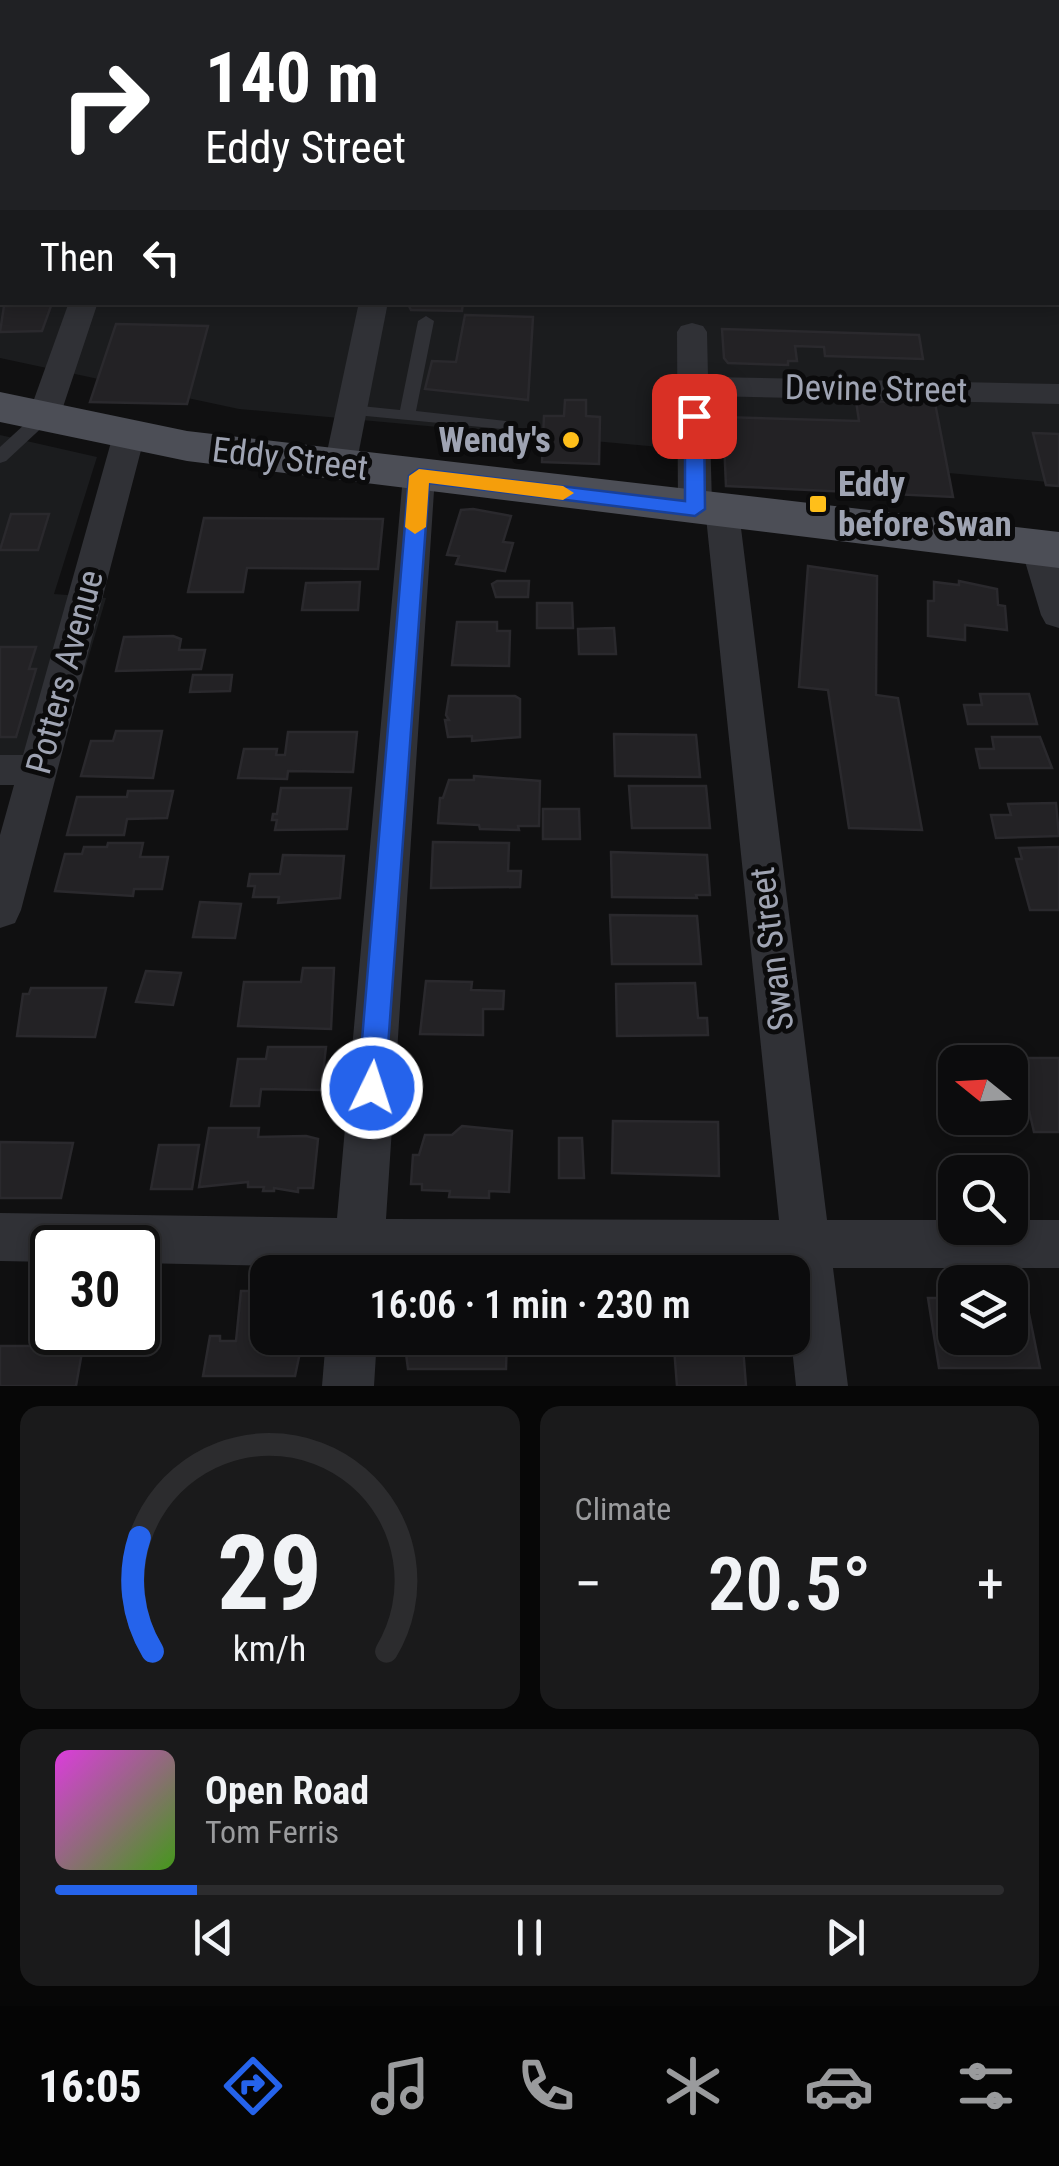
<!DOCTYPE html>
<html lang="en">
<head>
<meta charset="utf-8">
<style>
  body { margin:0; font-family:"Roboto Condensed",sans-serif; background:#1a1a1b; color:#f1f3f6; height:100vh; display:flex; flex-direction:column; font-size:38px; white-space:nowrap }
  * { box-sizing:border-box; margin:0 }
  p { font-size:32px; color:#9a9b9d }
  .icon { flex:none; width:55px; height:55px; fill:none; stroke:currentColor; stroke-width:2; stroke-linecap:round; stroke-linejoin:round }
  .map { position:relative; height:1386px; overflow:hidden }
  .details { display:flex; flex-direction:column; gap:20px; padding:20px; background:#070707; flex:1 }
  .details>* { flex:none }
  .top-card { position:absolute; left:0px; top:0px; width:1060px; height:305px; box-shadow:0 5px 15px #0003,0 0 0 2px #2c2c2e; background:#202124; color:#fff; overflow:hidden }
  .needle { width:65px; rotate:288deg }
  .tools { position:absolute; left:938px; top:1045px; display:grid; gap:20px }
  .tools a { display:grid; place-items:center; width:90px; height:90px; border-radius:20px; background:#0c0c0d; box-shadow:0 5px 15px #0003,0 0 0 2px #2c2c2e; font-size:50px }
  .speed { position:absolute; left:30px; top:1225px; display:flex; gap:20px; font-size:50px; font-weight:700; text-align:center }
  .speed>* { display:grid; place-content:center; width:130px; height:130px; border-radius:50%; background:#0c0c0d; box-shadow:0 5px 15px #0003,0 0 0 2px #2c2c2e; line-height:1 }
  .speed .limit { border:5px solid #111; border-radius:15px; background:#fff; color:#111 }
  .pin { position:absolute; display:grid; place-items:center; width:85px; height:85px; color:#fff; margin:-42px; border-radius:20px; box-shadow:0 5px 15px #0006 }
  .me { position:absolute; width:110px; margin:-55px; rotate:4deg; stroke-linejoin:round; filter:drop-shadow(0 0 8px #0008) }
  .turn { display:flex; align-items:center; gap:35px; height:210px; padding:0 40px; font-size:45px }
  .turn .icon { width:130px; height:130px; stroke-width:2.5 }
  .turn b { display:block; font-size:70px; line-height:85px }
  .then { display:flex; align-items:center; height:95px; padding:0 40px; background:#0003; gap:20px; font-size:38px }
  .big { font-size:75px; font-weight:600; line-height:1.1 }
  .details .card { flex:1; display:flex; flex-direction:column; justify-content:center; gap:15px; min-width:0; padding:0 35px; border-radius:20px; background:#1a1a1b }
  .details .dial { align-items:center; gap:0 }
  .dial svg { height:260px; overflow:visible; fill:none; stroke:#2c2c2e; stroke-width:7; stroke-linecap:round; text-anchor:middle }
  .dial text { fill:#f1f3f6; stroke:none }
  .song { display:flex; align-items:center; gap:30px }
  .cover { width:120px; height:120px; border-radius:15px; background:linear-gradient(135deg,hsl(300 70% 55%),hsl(100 70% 35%)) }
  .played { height:10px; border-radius:5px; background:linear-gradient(90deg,#2563eb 15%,#2c2c2e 15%) }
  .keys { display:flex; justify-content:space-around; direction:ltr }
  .heat { display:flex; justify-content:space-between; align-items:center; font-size:55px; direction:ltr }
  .details .tiles { flex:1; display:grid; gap:20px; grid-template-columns:1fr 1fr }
  .card:last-child { grid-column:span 2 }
  .trip { position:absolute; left:250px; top:1255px; width:560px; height:100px; border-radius:20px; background:#0c0c0d; box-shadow:0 5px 15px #0003,0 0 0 2px #2c2c2e; font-weight:600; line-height:100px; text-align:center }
  .menu { display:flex; height:160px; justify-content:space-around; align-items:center; background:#050505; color:#9a9b9d }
  .menu .icon { width:70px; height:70px }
  .menu .selected { color:#2563eb }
  .menu b { font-size:45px; color:#f1f3f6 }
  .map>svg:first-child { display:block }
</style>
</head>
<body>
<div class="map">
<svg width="1059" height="1386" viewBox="0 0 1059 1386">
  <rect width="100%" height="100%" fill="#101011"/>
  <g fill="#1b1c1e" fill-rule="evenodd">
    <path d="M0,0H1059V483L239,409L0,358ZM2,2H1058V302H2Z"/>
    <path d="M0,435L97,457L54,594L106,598L57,764L0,779Z"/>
  </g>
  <g fill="#232225" stroke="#2a292d" stroke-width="2.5">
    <path d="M30,302H48L51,306L42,331L0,332L4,306H29Z"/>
    <path d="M407,302H463L462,311L411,310Z"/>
    <path d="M465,315L533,317L528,400L425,389L432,361L456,362Z"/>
    <path d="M116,324L208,326L187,404L90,402Z"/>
    <path d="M722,329L919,335L923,359L825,356L824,347L795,346L797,361H788V365L728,363L724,358Z"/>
    <path d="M565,400H586V416L600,417L599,464L542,462L544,416H564Z"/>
    <path d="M856,401L935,403L953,497L726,486L723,417L859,421Z"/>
    <path d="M1033,433L1059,434V486L1046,485Z"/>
    <path d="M473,509L511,516L503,542L513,543L505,571L456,564L459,556L447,555L461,510Z"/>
    <path d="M11,514H49L38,550H0Z"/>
    <path d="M204,518L383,519L378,569L247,568L243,592H188Z"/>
    <path d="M808,566L877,576L876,695L898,698L922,830L849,828L828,690L799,687Z"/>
    <path d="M497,581H529L528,597H496L492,584Z"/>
    <path d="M959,581L997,589L998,605L1005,606L1007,630L965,625V640L928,636V601H934V582L959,585Z"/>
    <path d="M360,582L358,610H302L306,583Z"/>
    <path d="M537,603H572L573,628H537Z"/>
    <path d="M457,622H497V631H510L509,666L452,665Z"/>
    <path d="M614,628L616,654H579L578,629Z"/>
    <path d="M173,636L181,639L179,650H205L201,669L116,671L124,637Z"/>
    <path d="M0,647H36L29,669H36L16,737H0Z"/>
    <path d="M193,675H232L230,691L190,692Z"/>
    <path d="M980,694H1029L1037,724H968L964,705H982Z"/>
    <path d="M449,696H515L520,699V737L472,741V736L448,737L445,720H449L446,715Z"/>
    <path d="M116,731H162L153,778L81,776L91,741H113Z"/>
    <path d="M288,732H357L353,772L288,771L287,779L238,778L244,749H277L276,755H285Z"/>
    <path d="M614,734L696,735L700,777L615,776Z"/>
    <path d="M992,737H1040L1052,768H980L976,749H994Z"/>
    <path d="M474,776L540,781L539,826H518L519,830L480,829L479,825L438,823L440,798H443L449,780H474Z"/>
    <path d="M629,786H706L710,828H632Z"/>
    <path d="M281,788H351L347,829L275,830L277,820H272L273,814H277Z"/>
    <path d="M128,791H173L167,818L127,819L124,835H67L77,797H127Z"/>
    <path d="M1056,803L1059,836L996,838L991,815H1011L1008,804Z"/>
    <path d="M543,809H579L580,839H543Z"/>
    <path d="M433,842L509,843L508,871H521L520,887L431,888Z"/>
    <path d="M108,843H143L140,857H168L162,889H134L133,896L55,891L65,854H82L84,847H107Z"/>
    <path d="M1059,847V910H1030L1016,859H1022L1019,848Z"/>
    <path d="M611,852L707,855L710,895H696L697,898L612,897Z"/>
    <path d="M283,855L344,856L340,898L278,903L279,897H253L255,886H248L250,874H280Z"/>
    <path d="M200,902L241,904L235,938L193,937Z"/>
    <path d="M610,915L697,916L701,964H612Z"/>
    <path d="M303,968H334L331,1029L238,1026L244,982H301Z"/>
    <path d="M146,971L181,973L173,1005L136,1002Z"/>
    <path d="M426,981L472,982L471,990L504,991L503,1009H483V1035L420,1034Z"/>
    <path d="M695,983L698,1018H707L708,1035L617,1036L616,984Z"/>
    <path d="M31,988H106L95,1037L17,1036L23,994H29Z"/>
    <path d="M268,1047H326L321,1090L261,1089L259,1106H231L238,1059H266Z"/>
    <path d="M1017,1058H1059V1132H1034Z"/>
    <path d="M613,1121L718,1122L719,1176L612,1173Z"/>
    <path d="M462,1126L512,1131L509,1192L489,1191V1198L449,1197L450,1191L422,1190V1184H411L413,1155H419L425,1135H452Z"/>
    <path d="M209,1128H259L258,1137L306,1136L318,1139L313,1188H298V1192L274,1188V1191H263L264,1187H248V1182L199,1187Z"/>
    <path d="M559,1138H582L584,1178H559Z"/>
    <path d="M0,1142L73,1143L61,1198H0Z"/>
    <path d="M159,1145H199L192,1189H151Z"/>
    <path d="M241,1291H268V1338H303L295,1376H203L210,1336H220V1341H236Z"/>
    <path d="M928,1298H955V1338H1010V1299H1026L1040,1368H939Z"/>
    <path d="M404,1338H507L506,1369H408Z"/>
    <path d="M0,1346H63L62,1351L82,1352L76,1386H0Z"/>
    <path d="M674,1347H743L746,1386H677Z"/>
  </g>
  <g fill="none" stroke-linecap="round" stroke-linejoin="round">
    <g fill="#303136" fill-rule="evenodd">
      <path d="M426,316L434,321L416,411L506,421L512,422V430L345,414L343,410L351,405L400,410L418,321Z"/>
      <path d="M44,411L52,416L50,420L6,461L0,463V447L38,412Z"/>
    </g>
    <g fill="#303136" fill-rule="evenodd">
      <path d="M69,302H98L60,416L55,423H33L28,416Z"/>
      <path d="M359,302H388L356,466L352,474L340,477L328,474L324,466Z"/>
      <path d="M692,323L703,326L707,332L708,377L1059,384V404L709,396L712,504L722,501L734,504L739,512L827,1220H955V1228H1010V1220H1059V1268H833L848,1386H796L791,1338L792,1272H784V1268L382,1267V1272H332L333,1267L138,1263V1248H52V1262L0,1261V1213L337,1218L403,476L407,468L419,465L431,468L435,476L386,1219L779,1220L706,517L695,520L683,517L678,509L677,332L681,326Z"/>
      <path d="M129,425L140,428L145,435L21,910L15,923L0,928V835L14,785H0V755H23L113,435L118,428Z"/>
      <path d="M1038,536L1050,540L1059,560V628L1046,624L1041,615L1021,548L1026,540Z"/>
      <path d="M326,1338H377L374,1386H322Z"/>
    </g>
    <path fill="#4c4e56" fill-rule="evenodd" d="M0,392L187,431L1059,532V568L187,461L0,422Z"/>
    <g fill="#5c5e68" fill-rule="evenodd">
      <path d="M0,0H17L18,2H2L0,13Z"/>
      <path d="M640,0H765L767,2H642Z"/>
      <rect x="1058" y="33" width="1" height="20"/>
    </g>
  </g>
  <path fill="#2563eb" stroke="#184099" stroke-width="2.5" d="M694,410L704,416L705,509L695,516L429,483L385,1088L381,1098L372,1101L362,1098L358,1088L409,476L419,469L685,501V416Z"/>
  <path fill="#f59e0b" d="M419,469L563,486L574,493L563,500L429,483L426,527L415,534L405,527L409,476Z"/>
  <g fill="#ffbf1a" stroke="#0b0b0c" stroke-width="4">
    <circle cx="571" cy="440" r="10"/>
    <rect x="808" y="494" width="20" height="20" rx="5"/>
  </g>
  <g text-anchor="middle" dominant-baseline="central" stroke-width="10" stroke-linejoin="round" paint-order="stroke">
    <g font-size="35" fill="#9fa4b3" stroke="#0b0b0c">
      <text transform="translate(876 389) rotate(1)">Devine Street</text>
      <text transform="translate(290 459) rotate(7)">Eddy Street</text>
      <text transform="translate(65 672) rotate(-75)">Potters Avenue</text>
      <text transform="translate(772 949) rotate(-97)">Swan Street</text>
    </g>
    <g font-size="35" font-weight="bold" fill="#9fa4b3" stroke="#0b0b0c" text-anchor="end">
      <text x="551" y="440">Wendy's</text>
      <text x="838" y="484" text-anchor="start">Eddy<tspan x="838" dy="40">before Swan</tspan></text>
    </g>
  </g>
</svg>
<div class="tools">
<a><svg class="needle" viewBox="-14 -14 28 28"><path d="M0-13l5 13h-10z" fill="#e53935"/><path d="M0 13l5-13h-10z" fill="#9a9b9d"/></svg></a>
<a><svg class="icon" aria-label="search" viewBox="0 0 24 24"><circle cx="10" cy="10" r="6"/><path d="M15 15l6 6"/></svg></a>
<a><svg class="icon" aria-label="layers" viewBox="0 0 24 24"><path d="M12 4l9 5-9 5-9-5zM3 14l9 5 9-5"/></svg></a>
</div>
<div class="speed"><div class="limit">30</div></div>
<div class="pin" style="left:694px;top:416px;background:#d93025"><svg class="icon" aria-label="arrive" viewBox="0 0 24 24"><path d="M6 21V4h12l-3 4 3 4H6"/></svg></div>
<svg class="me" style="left:372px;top:1088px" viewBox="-20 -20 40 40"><circle r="17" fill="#2563eb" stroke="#fff" stroke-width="3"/><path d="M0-11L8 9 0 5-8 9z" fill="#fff"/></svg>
<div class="trip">16:06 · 1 min · 230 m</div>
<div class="top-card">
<div class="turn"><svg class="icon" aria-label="right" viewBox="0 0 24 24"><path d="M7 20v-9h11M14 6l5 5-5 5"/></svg><div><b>140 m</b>Eddy Street</div></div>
<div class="then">Then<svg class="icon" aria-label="left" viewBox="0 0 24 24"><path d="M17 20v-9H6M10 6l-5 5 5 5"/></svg></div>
</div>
</div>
<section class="details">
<div class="tiles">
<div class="card dial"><svg viewBox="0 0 100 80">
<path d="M14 69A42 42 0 1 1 86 69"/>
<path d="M14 69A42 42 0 0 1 10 34" stroke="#2563eb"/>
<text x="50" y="56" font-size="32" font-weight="700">29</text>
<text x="50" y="72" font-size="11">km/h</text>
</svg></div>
<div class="card"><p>Climate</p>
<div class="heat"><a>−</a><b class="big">20.5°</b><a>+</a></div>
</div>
<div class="card">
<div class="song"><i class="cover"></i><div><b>Open Road</b><p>Tom Ferris</p></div></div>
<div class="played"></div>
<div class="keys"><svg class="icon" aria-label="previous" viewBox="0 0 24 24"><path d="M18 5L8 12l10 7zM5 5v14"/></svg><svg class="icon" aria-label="pause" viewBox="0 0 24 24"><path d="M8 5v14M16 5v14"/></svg><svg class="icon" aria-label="next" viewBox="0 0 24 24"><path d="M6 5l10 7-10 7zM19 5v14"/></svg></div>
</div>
</div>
</section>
<nav class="menu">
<b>16:05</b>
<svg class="icon selected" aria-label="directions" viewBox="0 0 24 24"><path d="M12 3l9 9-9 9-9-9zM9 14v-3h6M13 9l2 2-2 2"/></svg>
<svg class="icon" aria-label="music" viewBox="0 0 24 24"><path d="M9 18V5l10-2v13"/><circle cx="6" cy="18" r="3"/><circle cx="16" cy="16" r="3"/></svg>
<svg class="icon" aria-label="phone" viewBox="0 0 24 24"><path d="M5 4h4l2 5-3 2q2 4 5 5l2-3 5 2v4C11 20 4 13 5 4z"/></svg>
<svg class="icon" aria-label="climate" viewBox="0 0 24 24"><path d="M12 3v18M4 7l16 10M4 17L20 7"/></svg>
<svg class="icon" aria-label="car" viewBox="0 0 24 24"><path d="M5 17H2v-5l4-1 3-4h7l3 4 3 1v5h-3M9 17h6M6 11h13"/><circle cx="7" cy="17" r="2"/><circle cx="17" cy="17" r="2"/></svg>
<svg class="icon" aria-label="filters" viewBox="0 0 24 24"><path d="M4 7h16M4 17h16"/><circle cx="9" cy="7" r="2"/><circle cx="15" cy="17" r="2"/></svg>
</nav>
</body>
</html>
